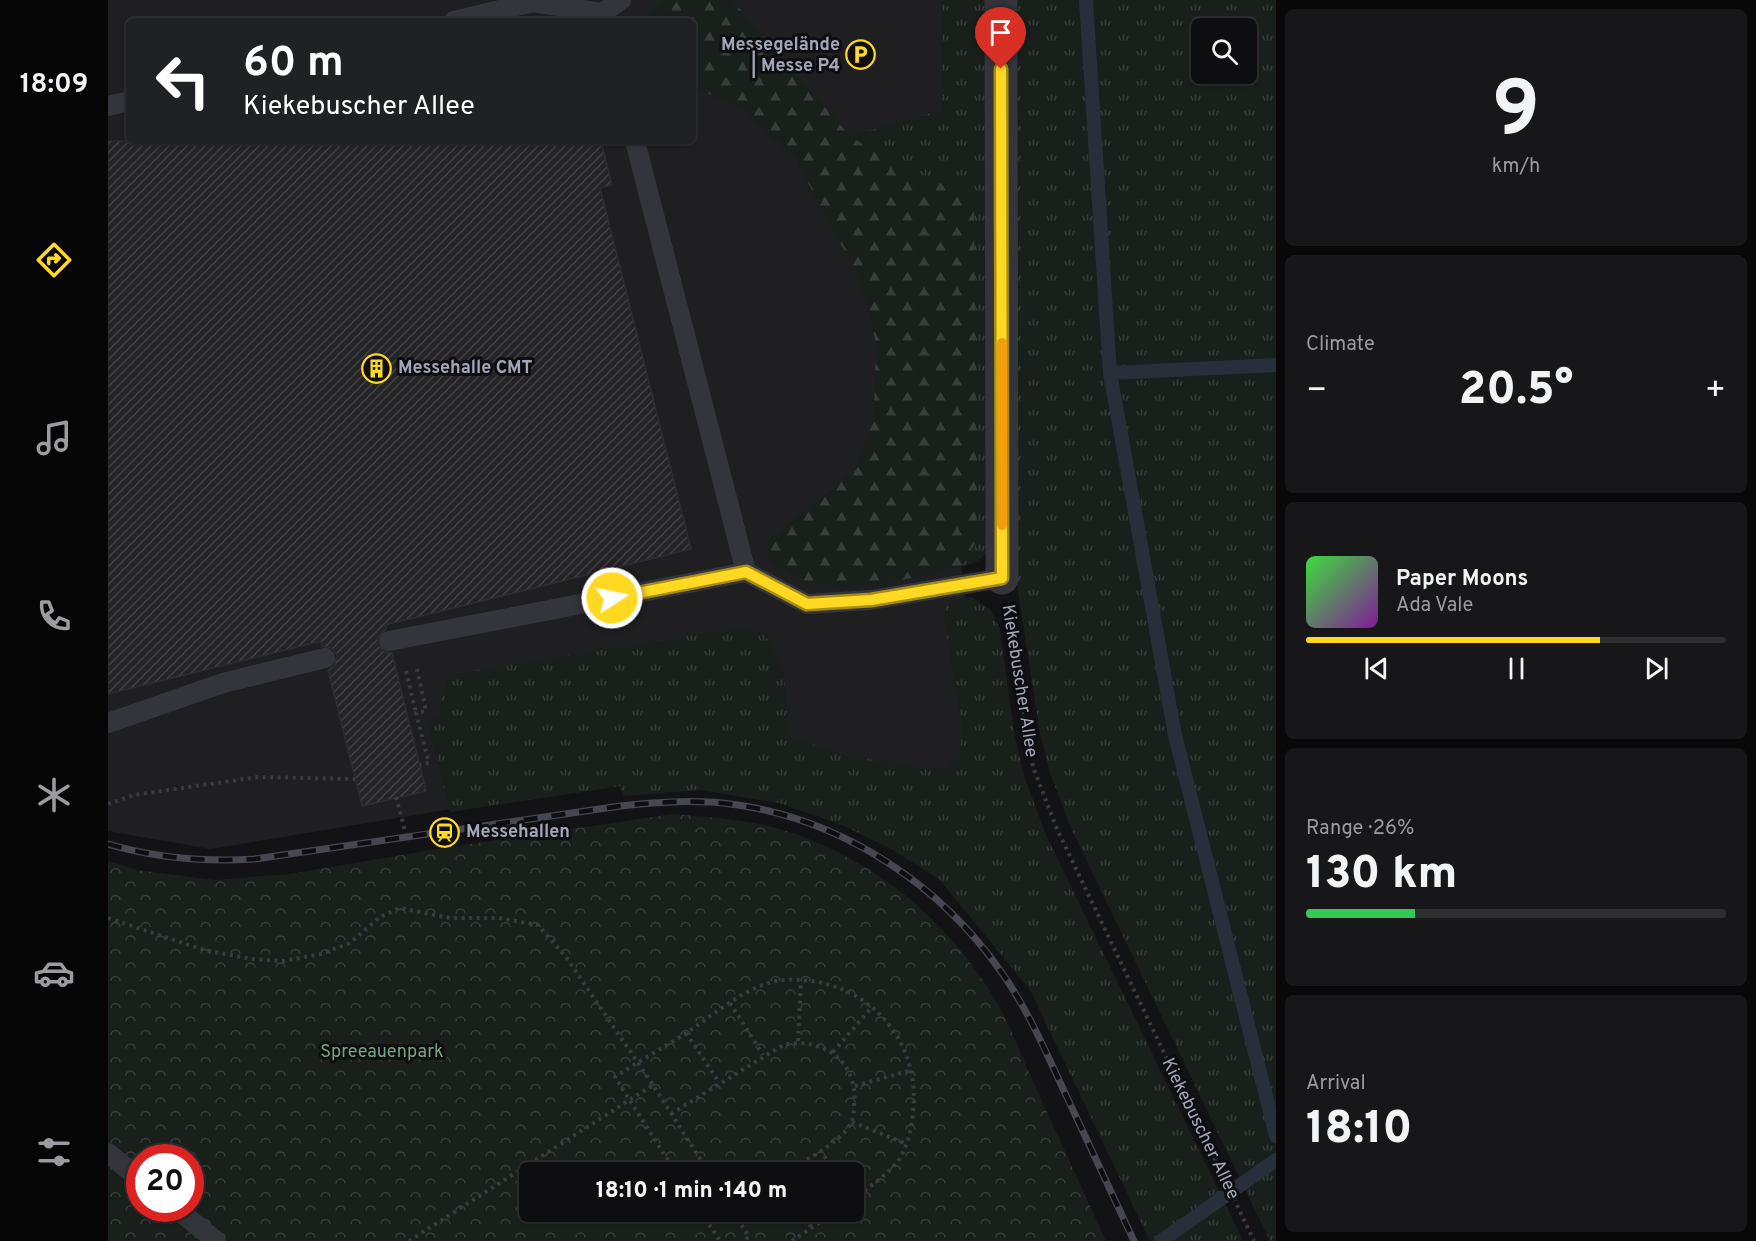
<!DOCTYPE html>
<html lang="en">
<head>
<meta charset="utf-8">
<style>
  body { margin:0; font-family:Overpass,sans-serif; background:#171719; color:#f1f3f6; height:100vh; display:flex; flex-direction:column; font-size:22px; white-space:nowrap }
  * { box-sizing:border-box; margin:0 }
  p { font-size:20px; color:#9b9c9f }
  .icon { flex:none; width:33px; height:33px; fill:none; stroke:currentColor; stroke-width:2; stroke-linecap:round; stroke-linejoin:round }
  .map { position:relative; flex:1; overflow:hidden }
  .panel { display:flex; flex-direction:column; gap:9px; padding:9px; background:#080809; width:480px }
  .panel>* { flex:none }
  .hud { position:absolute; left:18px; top:18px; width:570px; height:126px; border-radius:9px; box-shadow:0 2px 4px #0004,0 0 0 2px #2e2e30; background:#202124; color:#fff; overflow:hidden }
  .fabs { position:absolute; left:1083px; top:18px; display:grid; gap:12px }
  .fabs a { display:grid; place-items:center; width:66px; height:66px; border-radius:9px; background:#0e0e10; box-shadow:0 2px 4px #0004,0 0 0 2px #2e2e30; font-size:30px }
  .speed { position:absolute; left:18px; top:1144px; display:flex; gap:12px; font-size:30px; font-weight:700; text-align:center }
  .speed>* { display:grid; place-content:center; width:78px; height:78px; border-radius:50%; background:#0e0e10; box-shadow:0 2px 4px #0004,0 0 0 2px #2e2e30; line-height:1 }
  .speed .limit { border:9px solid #d22; background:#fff; color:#111 }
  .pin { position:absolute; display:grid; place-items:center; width:51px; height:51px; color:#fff; margin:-62px -26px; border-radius:50% 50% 50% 0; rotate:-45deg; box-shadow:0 0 6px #0007 }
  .pin .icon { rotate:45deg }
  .me { position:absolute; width:66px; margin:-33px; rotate:79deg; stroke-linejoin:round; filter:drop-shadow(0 0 4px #0008) }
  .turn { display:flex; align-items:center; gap:21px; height:126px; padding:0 18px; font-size:27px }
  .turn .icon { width:78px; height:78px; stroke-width:2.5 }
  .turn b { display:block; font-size:42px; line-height:51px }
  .big { font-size:45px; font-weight:800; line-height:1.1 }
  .panel .card { flex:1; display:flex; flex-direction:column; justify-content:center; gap:9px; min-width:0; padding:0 21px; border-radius:9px; background:#171719 }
  .panel .dial { align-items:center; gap:0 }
  .dial b { font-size:78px; line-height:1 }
  .song { display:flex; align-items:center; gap:18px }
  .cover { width:72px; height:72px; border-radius:9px; background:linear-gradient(135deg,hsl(120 70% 55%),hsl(290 70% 35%)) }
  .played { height:6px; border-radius:3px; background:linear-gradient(90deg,#ffd921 70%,#2e2e30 70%) }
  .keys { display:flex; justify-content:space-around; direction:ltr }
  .heat { display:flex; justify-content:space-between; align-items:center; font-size:33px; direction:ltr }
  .charge { height:9px; border-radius:4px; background:linear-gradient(90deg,#34c759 26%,#2e2e30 0) }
  .trip { position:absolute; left:411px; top:1162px; width:345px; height:60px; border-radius:9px; background:#0e0e10; box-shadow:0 2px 4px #0004,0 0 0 2px #2e2e30; font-weight:800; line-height:60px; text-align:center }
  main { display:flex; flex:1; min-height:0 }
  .menu { display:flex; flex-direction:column; width:108px; justify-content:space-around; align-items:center; background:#060606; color:#9b9c9f }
  .menu .icon { width:42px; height:42px }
  .menu .current { color:#ffd921 }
  .menu b { font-size:27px; color:#f1f3f6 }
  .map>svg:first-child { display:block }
</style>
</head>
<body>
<main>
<nav class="menu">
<b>18:09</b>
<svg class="icon current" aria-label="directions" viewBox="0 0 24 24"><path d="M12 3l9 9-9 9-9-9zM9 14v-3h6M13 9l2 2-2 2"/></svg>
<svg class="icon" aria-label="music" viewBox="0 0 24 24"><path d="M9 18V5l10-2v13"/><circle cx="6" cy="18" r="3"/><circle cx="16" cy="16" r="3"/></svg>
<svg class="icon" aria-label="phone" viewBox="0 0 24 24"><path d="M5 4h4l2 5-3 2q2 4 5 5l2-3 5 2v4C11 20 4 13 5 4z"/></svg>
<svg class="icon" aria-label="climate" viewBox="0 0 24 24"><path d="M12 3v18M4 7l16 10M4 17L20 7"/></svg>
<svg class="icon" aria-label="car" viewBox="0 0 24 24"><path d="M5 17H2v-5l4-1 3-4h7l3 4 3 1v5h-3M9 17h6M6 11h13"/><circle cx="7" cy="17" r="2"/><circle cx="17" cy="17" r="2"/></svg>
<svg class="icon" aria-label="filters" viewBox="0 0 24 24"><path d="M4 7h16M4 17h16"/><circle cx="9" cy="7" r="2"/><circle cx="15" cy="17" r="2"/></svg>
</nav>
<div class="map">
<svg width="1168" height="1241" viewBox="0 0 1168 1241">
  <defs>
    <pattern id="grass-tufts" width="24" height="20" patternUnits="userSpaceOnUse" patternTransform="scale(1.5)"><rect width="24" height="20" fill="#19201b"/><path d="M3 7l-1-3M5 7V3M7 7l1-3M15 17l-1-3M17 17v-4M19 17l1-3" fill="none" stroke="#373d3a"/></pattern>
    <pattern id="forest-firs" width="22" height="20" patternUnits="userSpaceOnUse" patternTransform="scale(1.5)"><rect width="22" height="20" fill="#19201b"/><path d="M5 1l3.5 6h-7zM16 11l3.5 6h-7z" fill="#373d3a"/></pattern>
    <pattern id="park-crowns" width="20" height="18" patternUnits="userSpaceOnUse" patternTransform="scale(1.5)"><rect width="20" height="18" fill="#19201b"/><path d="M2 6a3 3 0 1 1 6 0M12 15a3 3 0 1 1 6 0" fill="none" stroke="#373d3a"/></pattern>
    <pattern id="building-hatch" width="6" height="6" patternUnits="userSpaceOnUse" patternTransform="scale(1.5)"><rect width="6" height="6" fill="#242326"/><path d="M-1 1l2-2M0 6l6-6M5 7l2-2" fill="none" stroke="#414043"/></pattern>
  </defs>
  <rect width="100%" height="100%" fill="#131315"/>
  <path fill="#1f1f22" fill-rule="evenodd" d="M0,0H864L869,540L853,567L858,604L894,780L681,795L508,782L102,849L0,831ZM21,21H585V141H21Z"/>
  <g fill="url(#grass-tufts)" fill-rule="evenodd">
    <path d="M555,0H624L742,136L834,110L833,0H882L884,541C880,547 877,556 871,560C844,574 740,592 712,585C694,581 677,571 662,562L658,542L746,471L766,418L768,343L752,280L688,160L637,111L585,86V21H531Z"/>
    <path d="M907,0H1168V1241H1162L962,826L942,773L932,733L908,578ZM1094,28H1138V74H1094Z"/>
    <path d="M863,597L882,609L892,629L906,733L916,776L938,835L1135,1241H1042L922,990L832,880L785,850L736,826L675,804L594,790L515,796L512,786L342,812L319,720L331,716L339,675L634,627L658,636L676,670L681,736L742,757L838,769L852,756L854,729L835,612L843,598Z"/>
  </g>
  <path fill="url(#forest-firs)" d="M555,0H624L742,136L804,176L866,192L869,540L853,567C816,574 747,594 712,585C694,581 677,571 662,562L658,542L746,471L766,418L768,343L752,280L688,160L637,111L585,86V21H531Z"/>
  <path fill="url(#park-crowns)" fill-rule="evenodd" d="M565,814C606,818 650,820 690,835C772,865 837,919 883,993C902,1022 913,1057 928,1088C951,1139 975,1190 998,1241H0V861L29,870L106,880L182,874L342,847ZM32,1158H82V1209H32ZM422,1173H746V1212H422Z"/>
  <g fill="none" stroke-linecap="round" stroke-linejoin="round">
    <g stroke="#282f3a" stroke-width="14">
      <path d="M978,0L1002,373"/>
      <path d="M1168,365L1002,373L1067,735L1168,1136"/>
      <path d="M1053,1241L1168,1160"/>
    </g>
  </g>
  <path fill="url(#building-hatch)" stroke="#2e2d31" stroke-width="1.5" d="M0,141H493L504,185L492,188L583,549L277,625L278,629L270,637L269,644L277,652L284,653L318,791L254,806L220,670L226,666L229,656L225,649L214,646L213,641L0,694Z"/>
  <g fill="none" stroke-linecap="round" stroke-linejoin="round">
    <g stroke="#3a3b42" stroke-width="4" stroke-dasharray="3 4.5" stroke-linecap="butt">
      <path d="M900,615L925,767L949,829L1146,1241"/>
      <path d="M309,669L318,711L308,713L321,763L312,765"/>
      <path d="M298,671L308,713"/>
      <path d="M288,797L297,831"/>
      <path d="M0,804L26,795L150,777L247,779"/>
      <path d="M0,918L96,950L143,959L175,961L213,954L242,943L272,917L292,908L342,918H391L430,925L458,957L545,1085"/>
      <path d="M622,1003L655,1055"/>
      <path d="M578,1033L611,1082"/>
      <path d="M690,1041L693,981"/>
      <path d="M725,1052L764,1007"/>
      <path d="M747,1086L804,1070"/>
      <path d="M563,1114L675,1045C715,1036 751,1062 746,1105C746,1110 746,1118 743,1123C734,1142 694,1162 676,1173"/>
      <path d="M744,1122L799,1144"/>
      <path d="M712,1150L728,1173"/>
      <path d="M568,1173L507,1077C530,1062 554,1048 577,1034C604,1016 643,982 676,980C754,975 814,1036 805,1113C803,1129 800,1147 790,1161C779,1175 760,1188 746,1199"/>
      <path d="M593,1212L612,1241"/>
      <path d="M626,1212L641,1237L634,1241"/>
      <path d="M693,1212L704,1228"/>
      <path d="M301,1241L545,1085L601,1173"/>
      <path d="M684,1241L727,1212"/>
    </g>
    <g stroke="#34343b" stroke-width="20">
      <path d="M346,21L425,2L494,13L513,0"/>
      <path d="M0,106L21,101"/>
      <path d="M638,572L699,604L763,600L894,578"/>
      <path d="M281,641L638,572L527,141"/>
      <path d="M0,723L115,683L217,658"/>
      <path d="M0,1153L32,1179"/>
      <path d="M69,1209L108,1241"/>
    </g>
    <path stroke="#34343b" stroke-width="33" d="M893,0L894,578"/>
    <defs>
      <path id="rail" d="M0,844C48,858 97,862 147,859L512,806C551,802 591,799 630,805C736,821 833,885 894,973C920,1010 938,1052 957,1093C980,1142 1003,1192 1026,1241"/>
    </defs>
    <use href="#rail" stroke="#464750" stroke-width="7"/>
    <use href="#rail" stroke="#0e0e10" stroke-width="4.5" stroke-dasharray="14" stroke-linecap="butt"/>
  </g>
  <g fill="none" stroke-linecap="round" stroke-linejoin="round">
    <defs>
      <path id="route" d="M504,598L638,572L699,604L763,600L894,578L893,69"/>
    </defs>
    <use href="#route" stroke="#a68d15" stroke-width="15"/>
    <use href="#route" stroke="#ffd921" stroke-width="10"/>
    <path stroke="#f59e0b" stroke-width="10" d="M894,343V525"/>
  </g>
  <defs>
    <symbol id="parking-ring" viewBox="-11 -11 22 22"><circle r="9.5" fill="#0e0e10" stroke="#ffd921" stroke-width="1.5"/><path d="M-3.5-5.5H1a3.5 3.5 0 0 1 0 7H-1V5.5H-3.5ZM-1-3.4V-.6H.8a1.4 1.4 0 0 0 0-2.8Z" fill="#ffd921"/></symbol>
    <symbol id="building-ring" viewBox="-11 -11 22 22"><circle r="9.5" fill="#0e0e10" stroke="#ffd921" stroke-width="1.5"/><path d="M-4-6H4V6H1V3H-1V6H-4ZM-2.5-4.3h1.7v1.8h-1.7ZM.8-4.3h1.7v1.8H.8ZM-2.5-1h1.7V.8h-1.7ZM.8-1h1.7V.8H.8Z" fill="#ffd921"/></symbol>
    <symbol id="station-ring" viewBox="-11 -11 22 22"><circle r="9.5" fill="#0e0e10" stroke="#ffd921" stroke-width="1.5"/><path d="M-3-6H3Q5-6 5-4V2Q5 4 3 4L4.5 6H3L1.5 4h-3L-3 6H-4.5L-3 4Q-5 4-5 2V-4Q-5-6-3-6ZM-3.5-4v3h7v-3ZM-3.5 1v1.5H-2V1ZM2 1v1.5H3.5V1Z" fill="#ffd921"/></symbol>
  </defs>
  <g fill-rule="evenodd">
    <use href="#parking-ring" x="736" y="38" width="33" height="33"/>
    <use href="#building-ring" x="252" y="352" width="33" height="33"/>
    <use href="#station-ring" x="320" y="816" width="33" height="33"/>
  </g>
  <g text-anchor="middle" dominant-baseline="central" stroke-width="6" stroke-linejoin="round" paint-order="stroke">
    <g font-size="18" font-weight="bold" fill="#a3a6b7" stroke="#0e0e10" text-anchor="start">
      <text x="732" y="45" text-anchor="end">Messegelände<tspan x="732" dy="21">| Messe P4</tspan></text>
      <text x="290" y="368">Messehalle CMT</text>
      <text x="358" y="832">Messehallen</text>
    </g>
    <g font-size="18" fill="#a3a6b7" stroke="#0e0e10">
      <text transform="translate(911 681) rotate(81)">Kiekebuscher Allee</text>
      <text transform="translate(1092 1129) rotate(64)">Kiekebuscher Allee</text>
    </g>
    <g font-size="18" fill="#78a482" stroke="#0e0e10">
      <text x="274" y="1052">Spreeauenpark</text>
    </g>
  </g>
</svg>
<div class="fabs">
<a><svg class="icon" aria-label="search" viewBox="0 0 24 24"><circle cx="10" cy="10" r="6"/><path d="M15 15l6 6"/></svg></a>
</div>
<div class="speed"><div class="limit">20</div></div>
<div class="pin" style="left:893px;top:69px;background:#d93025"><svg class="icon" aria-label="arrive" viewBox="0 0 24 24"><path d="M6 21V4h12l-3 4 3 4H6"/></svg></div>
<svg class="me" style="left:504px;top:598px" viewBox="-20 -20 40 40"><circle r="17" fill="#ffd921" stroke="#fff" stroke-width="3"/><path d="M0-11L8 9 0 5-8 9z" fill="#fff"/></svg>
<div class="trip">18:10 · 1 min · 140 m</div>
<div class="hud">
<div class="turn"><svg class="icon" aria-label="left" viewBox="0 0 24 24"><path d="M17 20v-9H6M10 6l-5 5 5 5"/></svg><div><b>60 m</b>Kiekebuscher Allee</div></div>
</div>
</div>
<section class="panel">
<div class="card dial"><b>9</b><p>km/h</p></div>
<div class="card"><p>Climate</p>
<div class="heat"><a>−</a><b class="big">20.5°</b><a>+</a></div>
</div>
<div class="card">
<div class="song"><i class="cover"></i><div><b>Paper Moons</b><p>Ada Vale</p></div></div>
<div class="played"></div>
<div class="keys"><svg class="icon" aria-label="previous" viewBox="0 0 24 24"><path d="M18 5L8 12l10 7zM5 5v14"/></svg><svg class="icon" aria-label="pause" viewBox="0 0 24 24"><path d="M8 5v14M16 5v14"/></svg><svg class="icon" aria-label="next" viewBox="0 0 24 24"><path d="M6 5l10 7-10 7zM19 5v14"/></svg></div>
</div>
<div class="card"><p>Range · 26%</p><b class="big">130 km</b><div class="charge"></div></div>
<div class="card"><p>Arrival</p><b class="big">18:10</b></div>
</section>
</main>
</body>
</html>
